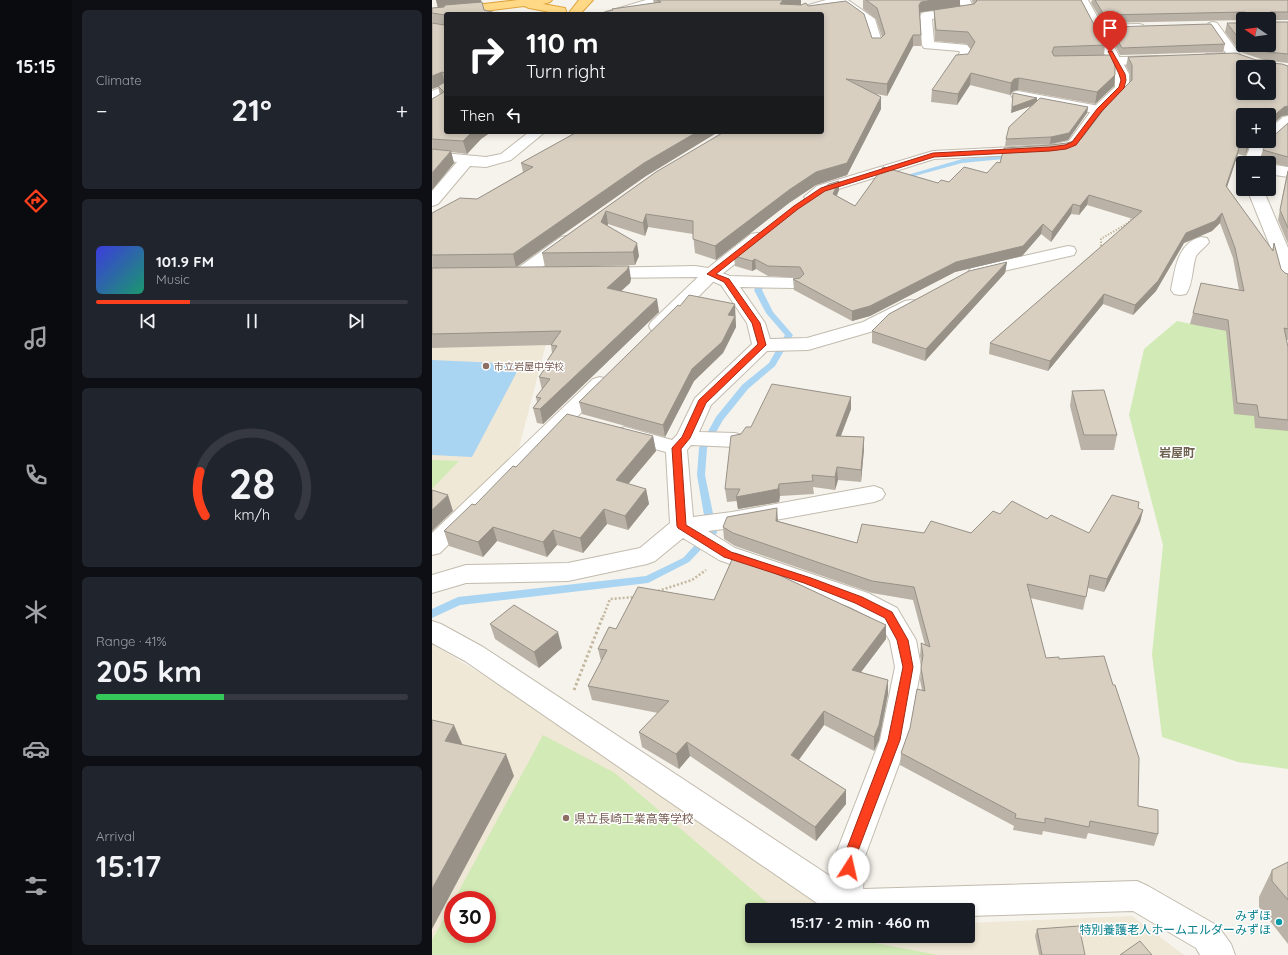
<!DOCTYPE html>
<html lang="en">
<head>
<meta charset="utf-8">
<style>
  body { margin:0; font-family:Quicksand,"Noto Sans JP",sans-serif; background:#20242c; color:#f1f3f6; height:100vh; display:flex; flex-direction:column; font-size:15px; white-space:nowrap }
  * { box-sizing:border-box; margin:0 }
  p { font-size:13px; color:#9ea1a6 }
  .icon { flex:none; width:22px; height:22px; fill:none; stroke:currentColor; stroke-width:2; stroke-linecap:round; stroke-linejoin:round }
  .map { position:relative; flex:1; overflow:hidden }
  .details { display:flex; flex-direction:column; gap:10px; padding:10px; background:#0d0f14; width:360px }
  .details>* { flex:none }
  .banner { position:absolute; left:12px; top:12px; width:380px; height:122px; border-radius:4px; box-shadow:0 2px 6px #0003; background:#202124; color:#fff; overflow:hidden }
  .needle { width:26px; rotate:283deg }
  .controls { position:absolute; left:804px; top:12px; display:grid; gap:8px }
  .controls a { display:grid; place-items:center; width:40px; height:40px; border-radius:4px; background:#171b24; box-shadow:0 2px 6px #0003; font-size:20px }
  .speed { position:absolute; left:12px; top:891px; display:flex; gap:8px; font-size:20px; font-weight:700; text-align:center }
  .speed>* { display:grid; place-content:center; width:52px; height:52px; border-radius:50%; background:#171b24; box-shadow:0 2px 6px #0003; line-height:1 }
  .speed .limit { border:6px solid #d22; background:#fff; color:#111 }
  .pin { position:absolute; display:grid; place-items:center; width:34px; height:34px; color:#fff; margin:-41px -17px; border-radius:50% 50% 50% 0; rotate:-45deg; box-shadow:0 0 4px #0007 }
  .pin .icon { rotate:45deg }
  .me { position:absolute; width:44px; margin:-22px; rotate:10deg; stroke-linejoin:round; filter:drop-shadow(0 0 3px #0008) }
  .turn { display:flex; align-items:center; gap:14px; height:84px; padding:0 16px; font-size:18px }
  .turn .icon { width:52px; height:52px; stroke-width:2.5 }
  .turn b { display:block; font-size:28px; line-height:34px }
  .then { display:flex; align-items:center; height:38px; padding:0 16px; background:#0003; gap:8px; font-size:15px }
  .big { font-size:30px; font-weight:700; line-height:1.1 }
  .details .widget { flex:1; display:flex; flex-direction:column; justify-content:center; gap:6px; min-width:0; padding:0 14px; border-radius:6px; background:#20242c }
  .details .dial { align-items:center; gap:0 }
  .dial svg { height:104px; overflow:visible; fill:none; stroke:#363941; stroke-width:7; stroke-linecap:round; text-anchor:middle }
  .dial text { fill:#f1f3f6; stroke:none }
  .song { display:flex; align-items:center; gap:12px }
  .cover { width:48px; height:48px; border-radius:6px; background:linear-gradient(135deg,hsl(240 70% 55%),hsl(160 70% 35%)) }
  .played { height:4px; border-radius:2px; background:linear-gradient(90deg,#fc3f1d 30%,#363941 30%) }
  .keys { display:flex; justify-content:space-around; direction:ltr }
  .heat { display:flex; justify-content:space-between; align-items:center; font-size:22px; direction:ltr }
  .charge { height:6px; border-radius:3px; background:linear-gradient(90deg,#34c759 41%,#363941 0) }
  .trip { position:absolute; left:313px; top:903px; width:230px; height:40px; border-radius:4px; background:#171b24; box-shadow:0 2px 6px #0003; font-weight:700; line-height:40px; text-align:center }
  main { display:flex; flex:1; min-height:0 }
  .tabs { display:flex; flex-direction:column; width:72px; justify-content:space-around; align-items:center; background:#090b0e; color:#9ea1a6 }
  .tabs .icon { width:28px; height:28px }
  .tabs .current { color:#fc3f1d }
  .tabs b { font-size:18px; color:#f1f3f6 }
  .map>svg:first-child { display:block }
</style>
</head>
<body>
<main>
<nav class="tabs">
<b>15:15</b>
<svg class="icon current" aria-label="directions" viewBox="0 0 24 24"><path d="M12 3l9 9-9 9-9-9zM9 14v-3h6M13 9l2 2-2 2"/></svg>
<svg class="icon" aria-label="music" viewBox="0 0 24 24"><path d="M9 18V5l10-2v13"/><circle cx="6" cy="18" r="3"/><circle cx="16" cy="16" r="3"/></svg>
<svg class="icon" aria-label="phone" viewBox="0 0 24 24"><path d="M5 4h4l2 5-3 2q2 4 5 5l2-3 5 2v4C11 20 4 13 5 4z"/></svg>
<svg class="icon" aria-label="climate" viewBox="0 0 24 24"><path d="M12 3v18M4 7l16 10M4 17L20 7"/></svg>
<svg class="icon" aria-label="car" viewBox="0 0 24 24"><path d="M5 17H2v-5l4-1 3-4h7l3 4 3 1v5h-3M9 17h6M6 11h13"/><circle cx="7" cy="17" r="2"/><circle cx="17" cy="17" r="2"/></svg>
<svg class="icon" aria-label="filters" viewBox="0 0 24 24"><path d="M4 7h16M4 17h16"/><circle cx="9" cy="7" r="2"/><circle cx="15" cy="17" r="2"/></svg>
</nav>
<section class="details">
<div class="widget"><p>Climate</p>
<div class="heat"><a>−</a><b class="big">21°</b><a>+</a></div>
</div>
<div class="widget">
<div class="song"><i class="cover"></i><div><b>101.9 FM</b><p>Music</p></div></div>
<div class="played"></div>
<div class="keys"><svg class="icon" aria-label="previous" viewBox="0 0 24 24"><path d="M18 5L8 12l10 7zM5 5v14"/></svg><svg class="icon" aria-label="pause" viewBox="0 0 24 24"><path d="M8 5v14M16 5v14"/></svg><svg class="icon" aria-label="next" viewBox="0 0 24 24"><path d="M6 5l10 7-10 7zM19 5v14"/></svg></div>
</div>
<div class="widget dial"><svg viewBox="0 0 100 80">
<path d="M14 69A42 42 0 1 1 86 69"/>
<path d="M14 69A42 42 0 0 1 10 35" stroke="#fc3f1d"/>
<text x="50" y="56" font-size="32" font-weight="700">28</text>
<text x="50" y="72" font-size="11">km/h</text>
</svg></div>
<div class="widget"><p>Range · 41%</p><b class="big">205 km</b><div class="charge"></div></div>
<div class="widget"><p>Arrival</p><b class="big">15:17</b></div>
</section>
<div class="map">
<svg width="856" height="955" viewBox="0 0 856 955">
  <rect width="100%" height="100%" fill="#f6f3ec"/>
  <g fill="#efe8d6" fill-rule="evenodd">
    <path d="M130,282L87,448L0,533V284Z"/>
    <path d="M0,644L151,735L401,910H320V936H536V923L700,916L752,955H0ZM21,900H55V934H21Z"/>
  </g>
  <g fill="#d2eab5">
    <path d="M745,321L843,341L856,361V769L806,762L730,737L720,654L731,545L697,415L712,349Z"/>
    <path d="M0,460L27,461L0,489Z"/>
    <path d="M111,735L183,773L344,910H320V936H406L506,955H0V940L21,902V934H55V900H22Z"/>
  </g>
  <path fill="#a9d4f2" d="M0,360L89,364L40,457L0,455Z"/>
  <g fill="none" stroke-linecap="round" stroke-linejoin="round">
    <g fill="#a9d4f2" fill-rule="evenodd">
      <path d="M580,155L582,156V158L530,163L468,180L465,178L530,159Z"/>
      <path d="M331,276H337L338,278L330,290L341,312L361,335L343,366L316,389L291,420L275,448L273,475L285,533L257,562L216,583L28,605L0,618V609L26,597L214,576L251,558L275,532L265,475L267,448L284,417L310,385L337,363L353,335L334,313L322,290Z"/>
    </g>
    <defs>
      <g id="minor">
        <path d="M402,0H416L443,19L451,45L449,48H441L433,24Z"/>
        <path d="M526,0H538L543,11L541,13L500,19L502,42L535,45L541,52L534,65H524L523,62L528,52L527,51L492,48L490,45L488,16L490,13L494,12L530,8Z"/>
        <path d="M781,22L785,23L807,53L809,56L807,59L778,61L774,60L772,57L774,54L794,53L775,26L777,23Z"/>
        <path d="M707,24L711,25L713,28L711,31L666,33L662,32L660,29L662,26L666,25Z"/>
        <path d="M725,56L730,57L731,60L730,63L660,66L655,65L654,62L655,59L660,58Z"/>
        <path d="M586,91L667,106L672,107L674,110L672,113L667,114L581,98L579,95L581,92Z"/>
        <path d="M856,116V128L831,150L826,163L811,164L819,145L824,141H837V129L851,117Z"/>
        <path d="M97,132H113L79,160L54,167L38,166L6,204L0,206V191L25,162L0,160V152L54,157L69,154Z"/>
        <path d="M837,164L856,167V177L837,174Z"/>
        <path d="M815,189H831L856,248V283L850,282L847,278L842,256Z"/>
        <path d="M135,236L141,237L143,241L141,245L95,278L89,279L83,278L80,274L83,270L129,237Z"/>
        <path d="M769,237L775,238L777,242C774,247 767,251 764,256C760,268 761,284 754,294L748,295L742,294L739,290C743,270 745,243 769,237Z"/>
        <path d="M636,246L642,247L644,251L642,255L545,277L539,276L536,272L539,268Z"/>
        <path d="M279,269L298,276L362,278L368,279L371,283L368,287L362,288L308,287L333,323L338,339L375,338L431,322L473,301L479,300L485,301L488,305L485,309L445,330L383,348L376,350L335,351L279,405L267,432L303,433L310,435L314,440L310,445L303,447L259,445L255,450L261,517L300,512L442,486L450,489L453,494L450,499L442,502L300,528L276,531L303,548L436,593L465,608L484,640L489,667L476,740L433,856L431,889L705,881L716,886L786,926L799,944L803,955H768L764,948L701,911L536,916V910H395L33,661L0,643V621L9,624L51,647L401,878L403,856L448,740L463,667L458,641L447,622L418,607L287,560L251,538L223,561L215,564L136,581L34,583L0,593V575L34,565L136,563L208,548L238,523L234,452L186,439L182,434L186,429L193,427L240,440L245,435L263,398L320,344L315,323L289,285L273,278L270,274L273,270Z"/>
      </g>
      <g id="tertiary">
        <path d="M214,0H232L230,2L191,14H172L174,12Z"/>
        <path d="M394,0H413L411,2L369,14H350L352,12Z"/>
        <path d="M644,0H656L697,74V88L672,113L647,147L634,151L618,153L502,159L397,192C389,198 384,203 374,200L372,197L385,186L501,151L618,145L637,141L662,107L683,87V74Z"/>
        <path d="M14,85V94L0,100V91Z"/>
        <path d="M325,233L331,234L333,238L331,242L285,278L233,330L226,332L219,330L217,326L219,322L266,277L168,278L162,277L159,273L162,269L168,268L263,266L276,268L319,234Z"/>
        <path d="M168,377L175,379L178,383L175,387L8,553L0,555V533L161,379Z"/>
      </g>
      <g id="trunk">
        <path d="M86,0H120L118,2L111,4L133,8L135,14H123V13L97,8L92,6L29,14H14V16L0,18V10Z"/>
        <path d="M147,0H161L148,14H136Z"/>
      </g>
    </defs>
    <use href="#minor" stroke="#c2bbae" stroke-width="2"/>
    <use href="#tertiary" stroke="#c2bbae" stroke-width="2"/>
    <use href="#trunk" stroke="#e0a43c" stroke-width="2"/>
    <path stroke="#c4b79f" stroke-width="2" stroke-dasharray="1.5 1.5" stroke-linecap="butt" d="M669,249V239L696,223L702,216"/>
    <g stroke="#c4b79f" stroke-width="2.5" stroke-dasharray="2 2" stroke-linecap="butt">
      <path d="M226,591L260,580L274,570"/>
      <path d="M171,617L178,599L204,597"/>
    </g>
    <path stroke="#c4b79f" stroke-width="3" stroke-dasharray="2.5 2.5" stroke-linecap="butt" d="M142,690L171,616"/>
    <use href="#minor" fill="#fff" fill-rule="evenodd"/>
    <use href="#tertiary" fill="#fff" fill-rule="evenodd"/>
    <use href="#trunk" fill="#ffd985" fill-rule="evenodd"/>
  </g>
  <g fill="#bab2a6">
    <path d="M4,0H49L14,132H59L49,139L35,154L19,152L22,163L0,190V99L8,95L6,87L0,89V8H6Z"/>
    <path d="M221,0H369V5L376,6L440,38H449L450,37L444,19L431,9V0H528V6L541,4L540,0H649L673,45L672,55L683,75L682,86L663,104L586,90L581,91L578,95L538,85L525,105L499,102L500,90L536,54L539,49L535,44L503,41L502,20V10L489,12L488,14L489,35V46H481L455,96L444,94L449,97V109L415,175L384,185L357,203L284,260L263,253L261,234L216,227L213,236L176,224L175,226L207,256L203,265L124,267L199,279L198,283L189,291L227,312L111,424L105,423L101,408L105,402L104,397L110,390L107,377L116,364L115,361L120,353L119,345L0,348V213L45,199L91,172L89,163L145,132H286L214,176L85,267H113L110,253L224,172L390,132L180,10V9L222,3Z"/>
    <path d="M660,0H856V20H838V22H856V63L838,61L839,63L856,66V115L850,116L838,126L837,134V115H811L818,144L813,156L806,154L795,187L840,251L842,243L849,269L853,273L856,274V340H854L856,347V431L823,428L822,416L802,414L794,331L758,324L761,313L807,290L801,258L788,223L780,231L752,243L724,291L701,315L671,304L616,371L557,354L558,343L701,219L655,205L647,215L639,214L619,242L609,234L590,256L523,272L438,316L420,321L362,290L361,279L368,278L336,276L324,269L320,271L303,266L302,256L407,181V190L405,196L423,206L506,183L517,182L555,173L568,163L619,145L635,143L649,139L698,82V74L694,66L696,57L832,60L808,52L793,32L795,23H811V45H837V19H811V20L671,23L659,3Z"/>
    <path d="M678,27L793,44L791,52L688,55L677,34Z"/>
    <path d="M581,93L605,98V100L656,107L655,113L636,140L618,144L573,146L574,139L599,106L579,113Z"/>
    <path d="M856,123V167L829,160L831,150Z"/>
    <path d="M856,170V244L846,220L854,178Z"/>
    <path d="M575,262L573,273L493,361L440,343V331Z"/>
    <path d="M304,315L303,316L304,327L291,353L262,381L233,437L150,414L147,402Z"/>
    <path d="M640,391L685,435L682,450H649L638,406Z"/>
    <path d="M419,409L409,436L432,437V449L429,482L406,480L403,490L381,487L382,494L348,496L347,502L306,509L305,501L295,502L293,489L309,434L319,427Z"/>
    <path d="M221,436L224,451L196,484L214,489L217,504L196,530L175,524L151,553L125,545L115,557L65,541L51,557L17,546L12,531L43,505L84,467Z"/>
    <path d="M706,508L711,510L708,522L672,592L656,588L651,610L598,598L614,658L627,659L706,806L726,834L722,846L656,833L654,839L611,831L610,835L581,830L582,826L468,765L469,753L478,728L490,690L488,680L490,663L488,656L489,643L493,645L481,600L440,593L303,546L292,539L291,527L346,521L425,543L492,533H539L568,514L615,519L657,533Z"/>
    <path d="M303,553L326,561V565L454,625V639L429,672L456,680V694L447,740L442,751L392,725L367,760L414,790V804L384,841L258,756L247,769L210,747L207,732L226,713L160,700L156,686L169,661L166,649L184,629L282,600Z"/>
    <path d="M58,624L130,648L107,668L63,639Z"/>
    <path d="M856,862V944L827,907V897L840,870Z"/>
    <path d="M605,929L653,955H607L603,936Z"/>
  </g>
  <g fill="#979187">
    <path d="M4,0H49L50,3L6,8Z"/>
    <path d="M351,0H369V5L348,4Z"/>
    <path d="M501,0H528V7L489,12L486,16L487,5L489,2Z"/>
    <path d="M481,35V46L455,96V84Z"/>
    <path d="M10,72L13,84L0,89V76Z"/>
    <path d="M539,73L538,85L525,105L526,94Z"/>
    <path d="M683,75L682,86L663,104L665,92Z"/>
    <path d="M587,78L586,90L581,91L578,95L579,83L582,79Z"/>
    <path d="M449,97V109L415,175L384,185L357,203L284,260L283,246Z"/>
    <path d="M605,98V104L579,113L580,107Z"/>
    <path d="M856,106V115L850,116L837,127L838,119L852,107Z"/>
    <path d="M656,107L655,113L636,140L618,144L619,137Z"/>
    <path d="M40,132H59L49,139L35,154L31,141Z"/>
    <path d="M265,132H286L214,176L84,267L81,254L212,163Z"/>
    <path d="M817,141H822L818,144L813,156L815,146Z"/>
    <path d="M808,145L806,154L792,196L794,186Z"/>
    <path d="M19,151L22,163L0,190V173Z"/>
    <path d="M407,181V190L401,203V194Z"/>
    <path d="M657,195L655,205L647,215L648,206Z"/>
    <path d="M641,204L639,214L619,242L620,232Z"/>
    <path d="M174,211L176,224L171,235L169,222Z"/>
    <path d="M790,213L788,223L780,231L752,243L724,291L701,315L703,305L754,233Z"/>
    <path d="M214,214L216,227L213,236L211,223Z"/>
    <path d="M611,224L609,234L590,256L523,272L438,316L420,321V311L524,262Z"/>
    <path d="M205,243L207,256L203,265L201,252Z"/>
    <path d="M323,259L324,269L320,271V261Z"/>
    <path d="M575,262L573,273L493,361L494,349Z"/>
    <path d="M197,266L199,279L198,283L177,302L175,288Z"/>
    <path d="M672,294L671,304L616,371L618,361Z"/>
    <path d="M225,299L227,312L111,424L108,409Z"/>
    <path d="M303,304L304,327L291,353L262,381L233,437L231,425L260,369Z"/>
    <path d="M419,397V409L404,448V436Z"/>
    <path d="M221,436L224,451L187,495L184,480Z"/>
    <path d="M432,437V449L429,482V470Z"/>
    <path d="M405,467L406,480L403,490V477Z"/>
    <path d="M347,484L348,496L347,502L306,509L304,497Z"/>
    <path d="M214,489L217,504L196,530L193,516Z"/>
    <path d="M16,495L21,511L0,531V510Z"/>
    <path d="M345,508L346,521H344Z"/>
    <path d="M172,509L175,524L151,553L148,538Z"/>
    <path d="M711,510L708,522L672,592L675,579Z"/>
    <path d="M61,527L65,541L51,557L46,542Z"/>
    <path d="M121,530L125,545L115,557L111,542Z"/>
    <path d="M454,625V639L420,684V670Z"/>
    <path d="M126,632L130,648L107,668L102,652Z"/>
    <path d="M456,680V694L447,740L442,751V737Z"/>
    <path d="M392,711V725L360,769L359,755Z"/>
    <path d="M22,725L31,746L13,741Z"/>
    <path d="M255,742L258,756L247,769L244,754Z"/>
    <path d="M74,754L82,776L0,929V889Z"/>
    <path d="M414,790V804L384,841L383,827Z"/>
  </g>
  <g fill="#d8cfc1" stroke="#979187" fill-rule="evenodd">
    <path d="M225,0H351L348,4L369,5L374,3L376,6L414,1L432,14L440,38H449L453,34L445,8L434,0H501L489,2L487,5L489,35H481L455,84L414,79L449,97L415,163L384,172L357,190L283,246L261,239V221L214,214L211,223L174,211L169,222L205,243L201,252L110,253L224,172L292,132H390V14H170L169,13L181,10L180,9L229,2Z"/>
    <path d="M544,0H649L673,45L622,47L620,52L622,56L679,55L683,63V75L665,92L587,78L582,79L579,83L539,73L526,94L500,90L524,55L536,54L543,42L536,32L504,30L502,10L542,4L545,1Z"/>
    <path d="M663,0H856V12H838V22H856V54L835,52L815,45H837V19H814V14L813,12L672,15Z"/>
    <path d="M50,2L52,10L68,14H14V132H40L31,141L0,139V99L12,92L6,86L13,82V73L10,72L0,76V23L12,25L13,15L0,13V8L12,7L13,5Z"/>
    <path d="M795,23H811V44L810,43Z"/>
    <path d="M779,24L793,44L690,48L678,27Z"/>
    <path d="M804,53L824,60H838L839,63L850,64L856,66V106L852,107L838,119V130H837V115H811V141H817L815,146L808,145L794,186L841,251L842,243L849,269L853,273L856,274V329L852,328L856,347V420L827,417L825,405L805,403L796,320L761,313L769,283L812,291L803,248L790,213L783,221L754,233L726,281L703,305L672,294L618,361L558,343L710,211L657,195L648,206L641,204L620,232L611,224L591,246L524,262L438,306L420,311L361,279L368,278L372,274L368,267L336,266L323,259L320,261L302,256L371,202L397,184L407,181L401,194L423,206L451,167L506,183L509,180L517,182L532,167L555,173L565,162L568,163L572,148L619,145L635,143L649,139L675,105L700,80V65L696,57ZM811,67H837V93H811Z"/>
    <path d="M581,93L605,98L580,107Z"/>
    <path d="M608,98L656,107L637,133L619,137L574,139L577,127Z"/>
    <path d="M856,123V157L831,150L835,142L837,141V140Z"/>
    <path d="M145,132H265L212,163L81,254L0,255V213L28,198L45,199L101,167L89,163Z"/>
    <path d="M0,149L19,151L0,173Z"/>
    <path d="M856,171V228L848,210Z"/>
    <path d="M575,262L494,349L440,331L457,314L537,271Z"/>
    <path d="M197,266L195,270L175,288L225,299L108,409L101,408L109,398L104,397L118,379L107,377L118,361H115L125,346L119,345L129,331L0,334V268Z"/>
    <path d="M257,295L303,304L296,315L303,316L290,342L260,369L231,425L147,402L246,305L248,306Z"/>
    <path d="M340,384L419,397L404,436L432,437L429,470L405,467L403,477L380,475L381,481L347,484L346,489L304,497L308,489H293L299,436L309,434L314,427H319Z"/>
    <path d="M672,390L685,435H652L640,391Z"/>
    <path d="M135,414L221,436L184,480L214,489L193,516L172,509L148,538L121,530L111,542L61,527L46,542L12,531L40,504L43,505L81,466L84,467Z"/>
    <path d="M0,490L16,495L0,510Z"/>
    <path d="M680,495L707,502L706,508L711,510L675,579L658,575L654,597L595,584L614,658L627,657V659L672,656L681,685H683L689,703L707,758L706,806L726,810V834L658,821L657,827L613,818V823L583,818L584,814L469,753L478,728L485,689L493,691L489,668L491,655L489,643L498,647L482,587L440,581L301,533L291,527L295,517L345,508L344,521L425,543L430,524L492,533L499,521L539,533L561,511L568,514L580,501L615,519L619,515L657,533Z"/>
    <path d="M303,553L326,561L315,560L454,625L420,670L456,680L447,725L442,737L392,711L359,755L414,790L383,827L255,742L244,754L207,732L237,701L156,686L175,650L166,649L177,627L184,629L206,587L282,600Z"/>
    <path d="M82,605L126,632L102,652L58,624Z"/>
    <path d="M0,720L22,725L13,741L74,754L0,889Z"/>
    <path d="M856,862V900L840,881V870Z"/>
    <path d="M647,926L653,955H610L605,929Z"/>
    <path d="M708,941L720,955H688Z"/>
  </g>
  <path fill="#fc3f1d" stroke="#a42913" d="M676,51H680L693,74L694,80L692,88L669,112L644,145L634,149L618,151L502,157L393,191L366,209L284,274L297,279L328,323L334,345L274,403L258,438L249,449L254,525L299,552L379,578L430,597L460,612L476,640L481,667L468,740L424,856L421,872L417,874L413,872L411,868L412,856L456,740L471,667L465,640L453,618L423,603L372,583L292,557L246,528L245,526L240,448L250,437L267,400L326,344L320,323L292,282L275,274L362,206L389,188L501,153L618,147L633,145L640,142L665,109L687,87L689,80L687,74Z"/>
  <g fill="#8d6e63" stroke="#fff" stroke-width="1.5">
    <circle cx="54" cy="366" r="4"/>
    <circle cx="134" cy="818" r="4"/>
  </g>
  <circle fill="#0f9aa8" stroke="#fff" stroke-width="1.5" cx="847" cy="922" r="4"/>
  <g text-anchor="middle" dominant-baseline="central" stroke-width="3" stroke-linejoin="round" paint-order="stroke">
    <g font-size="10" fill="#785e54" stroke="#fff" text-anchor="start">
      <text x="62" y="366">市立岩屋中学校</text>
    </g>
    <g font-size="12" font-weight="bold" fill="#6e6250" stroke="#fff">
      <text x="745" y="452">岩屋町</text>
    </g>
    <g font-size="12" fill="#785e54" stroke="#fff" text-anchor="start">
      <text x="142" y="818">県立長崎工業高等学校</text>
    </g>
    <g font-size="12" fill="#0d838f" stroke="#fff" text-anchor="end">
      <text x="839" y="915">みずほ<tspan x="839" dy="14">特別養護老人ホームエルダーみずほ</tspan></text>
    </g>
  </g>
</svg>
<div class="controls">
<a><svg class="needle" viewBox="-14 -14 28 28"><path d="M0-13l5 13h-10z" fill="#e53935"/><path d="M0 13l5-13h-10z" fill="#9ea1a6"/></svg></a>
<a><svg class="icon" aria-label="search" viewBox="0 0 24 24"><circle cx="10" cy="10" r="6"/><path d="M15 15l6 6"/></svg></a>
<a>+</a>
<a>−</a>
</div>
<div class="speed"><div class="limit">30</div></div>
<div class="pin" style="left:678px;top:52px;background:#d93025"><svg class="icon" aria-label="arrive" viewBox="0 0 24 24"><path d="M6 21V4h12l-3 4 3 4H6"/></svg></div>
<svg class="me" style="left:417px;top:868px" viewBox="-20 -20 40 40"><circle r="19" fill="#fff"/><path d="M0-13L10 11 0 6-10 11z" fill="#fc3f1d"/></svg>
<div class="trip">15:17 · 2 min · 460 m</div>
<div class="banner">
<div class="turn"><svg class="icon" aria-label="right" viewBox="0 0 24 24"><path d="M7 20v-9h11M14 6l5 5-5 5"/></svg><div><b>110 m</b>Turn right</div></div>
<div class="then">Then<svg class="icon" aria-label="left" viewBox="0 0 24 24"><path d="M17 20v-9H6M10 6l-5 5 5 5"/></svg></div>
</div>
</div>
</main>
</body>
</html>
